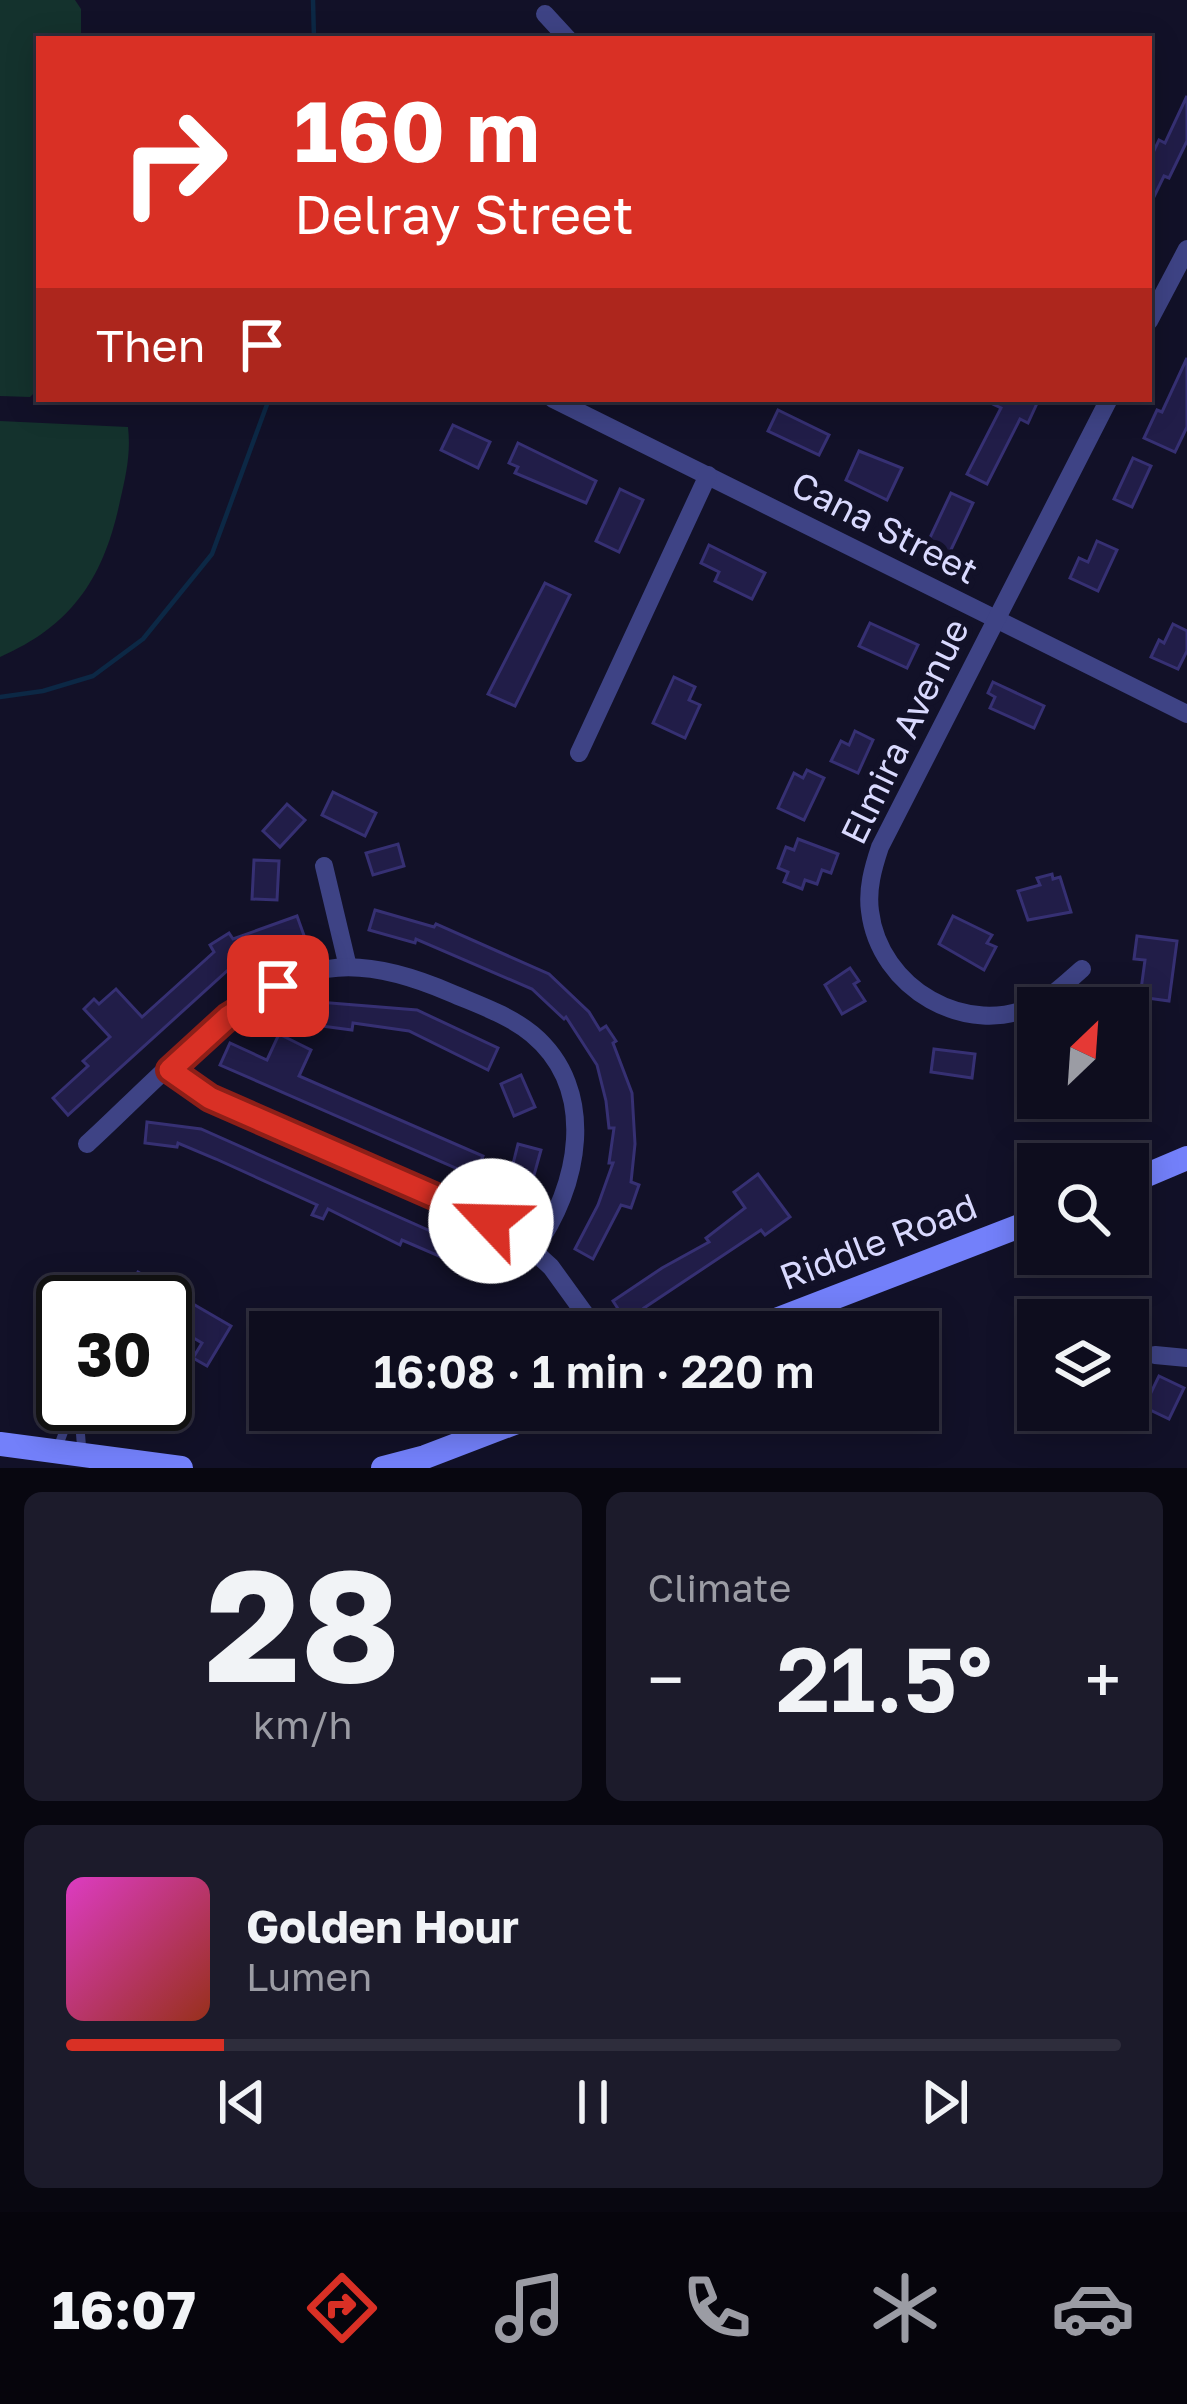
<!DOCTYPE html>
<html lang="en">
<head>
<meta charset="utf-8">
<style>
  body { margin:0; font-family:"Golos Text",sans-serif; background:#1c1b2b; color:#f1f3f6; height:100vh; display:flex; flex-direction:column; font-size:45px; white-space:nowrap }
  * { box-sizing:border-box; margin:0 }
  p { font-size:39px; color:#9b9ca4 }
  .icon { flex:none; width:66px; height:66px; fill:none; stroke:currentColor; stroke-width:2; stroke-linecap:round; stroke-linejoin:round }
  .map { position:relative; height:1468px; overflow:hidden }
  .side { display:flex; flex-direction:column; gap:24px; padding:24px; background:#080710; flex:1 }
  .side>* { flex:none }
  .top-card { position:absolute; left:36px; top:36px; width:1116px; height:366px; border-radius:0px; box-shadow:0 6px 30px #0003,0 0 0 3px #2e2d3c; background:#d93025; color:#fff; overflow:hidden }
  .needle { width:78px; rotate:25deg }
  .tools { position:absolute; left:1017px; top:987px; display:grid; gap:24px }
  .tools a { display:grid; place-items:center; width:132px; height:132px; border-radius:0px; background:#0e0d1e; box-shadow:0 6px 30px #0003,0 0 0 3px #2e2d3c; font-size:60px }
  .speed { position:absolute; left:36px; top:1275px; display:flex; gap:24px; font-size:60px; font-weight:700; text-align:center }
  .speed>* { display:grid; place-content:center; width:156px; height:156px; border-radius:50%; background:#0e0d1e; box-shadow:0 6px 30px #0003,0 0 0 3px #2e2d3c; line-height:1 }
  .speed .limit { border:6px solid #111; border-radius:18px; background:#fff; color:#111 }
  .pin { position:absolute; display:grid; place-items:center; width:102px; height:102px; color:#fff; margin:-51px; border-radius:24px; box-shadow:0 6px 18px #0006 }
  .me { position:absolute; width:132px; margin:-66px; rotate:294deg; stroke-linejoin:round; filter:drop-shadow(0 0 9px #0008) }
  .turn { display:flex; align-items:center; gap:42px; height:252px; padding:0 60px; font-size:54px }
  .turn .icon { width:156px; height:156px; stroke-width:2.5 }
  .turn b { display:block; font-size:84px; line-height:102px }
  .then { display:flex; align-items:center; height:114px; padding:0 60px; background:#0003; gap:24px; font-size:45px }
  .big { font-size:90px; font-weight:600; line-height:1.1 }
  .side .widget { flex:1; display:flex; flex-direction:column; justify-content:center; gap:18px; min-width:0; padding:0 42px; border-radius:18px; background:#1c1b2b }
  .side .dial { align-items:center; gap:0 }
  .dial b { font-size:156px; line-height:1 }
  .song { display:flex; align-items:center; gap:36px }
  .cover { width:144px; height:144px; border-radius:18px; background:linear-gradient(135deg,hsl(310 70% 55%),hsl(10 70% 35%)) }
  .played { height:12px; border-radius:6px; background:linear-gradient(90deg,#d93025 15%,#2e2d3c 15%) }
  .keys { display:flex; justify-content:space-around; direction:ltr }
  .heat { display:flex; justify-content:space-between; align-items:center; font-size:66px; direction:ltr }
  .side .tiles { flex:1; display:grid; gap:24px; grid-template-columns:1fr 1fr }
  .widget:last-child { grid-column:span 2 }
  .trip { position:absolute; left:249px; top:1311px; width:690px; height:120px; border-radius:0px; background:#0e0d1e; box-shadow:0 6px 30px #0003,0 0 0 3px #2e2d3c; font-weight:600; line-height:120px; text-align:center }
  .tabs { display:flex; height:192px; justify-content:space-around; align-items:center; background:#06050c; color:#9b9ca4 }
  .tabs .icon { width:84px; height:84px }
  .tabs .selected { color:#d93025 }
  .tabs b { font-size:54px; color:#f1f3f6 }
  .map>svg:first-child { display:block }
</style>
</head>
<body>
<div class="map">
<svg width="1187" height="1468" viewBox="0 0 1187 1468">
  <rect width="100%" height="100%" fill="#121128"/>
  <g fill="#14322d">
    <path d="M0,0H75L81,9V39H39V388L30,397L0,396Z"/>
    <path d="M0,421L128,427C131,453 126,475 120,501C104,577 73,625 0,657Z"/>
  </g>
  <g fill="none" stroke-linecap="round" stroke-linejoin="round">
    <g stroke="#0c2845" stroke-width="4.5">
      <path d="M313,0L314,39"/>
      <path d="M0,697L43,691L93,676L143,639L212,554L269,399"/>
    </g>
  </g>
  <g fill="#211d48" stroke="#363073" stroke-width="3">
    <path d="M1187,96V141L1169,178L1164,176L1149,207V161L1159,140L1165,143Z"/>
    <path d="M1187,358V427L1175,452L1144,438L1157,410L1162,412Z"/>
    <path d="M982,399H1039L1028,423L1020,419L987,484L967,474L1001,408Z"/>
    <path d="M778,410L829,435L819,455L768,431Z"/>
    <path d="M453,425L490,442L478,468L441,450Z"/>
    <path d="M518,443L596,481L586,503L515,473L518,467L509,463Z"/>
    <path d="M859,451L902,468L887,500L846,480Z"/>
    <path d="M1133,458L1151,466L1132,507L1114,499Z"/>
    <path d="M620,489L643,500L619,552L596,541Z"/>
    <path d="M951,493L973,503L949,554L927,544Z"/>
    <path d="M1097,541L1117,550L1098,591L1070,578L1079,558L1088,562Z"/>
    <path d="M709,545L765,573L752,599L715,581L719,572L701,563Z"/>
    <path d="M545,583L570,595L515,706L488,694Z"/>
    <path d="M870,623L918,645L907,668L859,646Z"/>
    <path d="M1173,624L1187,631V651L1178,669L1151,657L1159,640L1164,643Z"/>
    <path d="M674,677L695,687L689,700L700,705L685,738L653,723Z"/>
    <path d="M993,682L1044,706L1034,728L990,708L995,697L988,693Z"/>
    <path d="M855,731L873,740L858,773L831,761L841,741L849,745Z"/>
    <path d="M807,770L824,778L804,820L778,808L794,773L803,778Z"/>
    <path d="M333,792L376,813L365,836L322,815Z"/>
    <path d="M287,804L305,820L280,847L263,831Z"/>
    <path d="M798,839L838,854L831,873L822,870L817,884L805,880L802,889L784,882L788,872L778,868L786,847L794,850Z"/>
    <path d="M398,844L404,866L373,875L366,853Z"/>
    <path d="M254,860L279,861L277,900L252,899Z"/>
    <path d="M1052,874L1053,879L1060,877L1071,912L1028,920L1018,891L1040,885L1037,878Z"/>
    <path d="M375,910L434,927L436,924L549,974L589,1012L600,1030L606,1026L616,1041L613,1043L632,1093L635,1144L631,1182L639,1185L631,1208L621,1205L593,1259L575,1249L598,1205L613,1163H609L614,1128H609L606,1101L597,1065L566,1017L564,1019L532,989L416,939L415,943L369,930Z"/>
    <path d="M297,916L306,941L268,954L266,948L227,971L68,1115L53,1098L88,1066L83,1061L110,1037L84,1009L94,999L99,1004L116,989L142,1017L214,952L210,945L229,933L233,939Z"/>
    <path d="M953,916L992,935L987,943L996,947L984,970L939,944Z"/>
    <path d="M1137,936L1177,941L1169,1001L1140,997L1145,960L1134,959Z"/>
    <path d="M850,968L859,981L854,984L865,1001L842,1014L825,985Z"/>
    <path d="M318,1002L417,1010L498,1048L488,1070L409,1031L353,1023L352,1030L314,1025Z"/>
    <path d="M279,1034L311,1050L299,1076L483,1156L474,1176L220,1065L230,1043L267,1060Z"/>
    <path d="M934,1049L975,1054L972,1078L931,1072Z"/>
    <path d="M521,1075L535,1107L514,1116L501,1084Z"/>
    <path d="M147,1122L201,1129L491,1258L483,1275L402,1240L400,1245L328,1209L323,1219L312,1215L317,1205L216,1159L178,1143L177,1147L145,1143Z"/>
    <path d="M518,1144L541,1150L531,1186L509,1180Z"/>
    <path d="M758,1174L790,1217L765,1235L761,1230L644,1308L653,1322L633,1332L613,1301L662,1268L709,1242L706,1238L745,1208L734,1192Z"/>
    <path d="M138,1272L231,1326L207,1366L193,1358L202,1343L165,1321V1302H132L123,1297Z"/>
    <path d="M1159,1376L1184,1388L1169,1419L1144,1407Z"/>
  </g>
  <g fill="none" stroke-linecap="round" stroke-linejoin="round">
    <g stroke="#3e4385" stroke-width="9">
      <path d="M78,1404L82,1452"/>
      <path d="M58,1447L69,1417L86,1408L160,1412L169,1408L180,1385L172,1370L165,1365"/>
    </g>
    <g stroke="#3e4385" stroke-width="18">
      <path d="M545,14L568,39"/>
      <path d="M1149,321L1187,249"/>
      <path d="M553,399L1187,714"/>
      <path d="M579,753L708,475"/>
      <path d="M324,866L348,967"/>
      <path d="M1082,969C1068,981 1054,995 1038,1004C967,1040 879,988 870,911C867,889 873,868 880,847L1109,399"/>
      <path d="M170,1069L210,1098L517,1236L551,1267L598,1332"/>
      <path d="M87,1144C152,1085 239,985 327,969C368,962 414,977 451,993C479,1005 509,1015 532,1034C599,1090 579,1188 534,1249"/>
      <path d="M1155,1355L1187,1358"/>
    </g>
    <g stroke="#7380fa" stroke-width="24">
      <path d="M1128,1183L1187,1158"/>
      <path d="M745,1332L1038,1219"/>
      <path d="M0,1444L181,1468"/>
      <path d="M383,1468L425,1457L548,1410"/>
    </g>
  </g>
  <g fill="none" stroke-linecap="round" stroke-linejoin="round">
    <defs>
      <path id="route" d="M278,986L228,1017L170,1070L210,1098L491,1221"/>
    </defs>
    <use href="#route" stroke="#8d1f18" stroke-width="30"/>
    <use href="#route" stroke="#d93025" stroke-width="21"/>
  </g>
  <g text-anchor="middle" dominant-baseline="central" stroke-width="12" stroke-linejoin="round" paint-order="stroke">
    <g font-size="36" fill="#d9d9fe" stroke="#121128">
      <text transform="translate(885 527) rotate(27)">Cana Street</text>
      <text transform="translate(904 731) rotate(-64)">Elmira Avenue</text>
      <text transform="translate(878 1241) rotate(-21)">Riddle Road</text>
    </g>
  </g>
</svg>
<div class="tools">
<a><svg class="needle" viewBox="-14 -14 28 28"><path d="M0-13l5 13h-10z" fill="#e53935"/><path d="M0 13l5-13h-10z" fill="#9b9ca4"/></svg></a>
<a><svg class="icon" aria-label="search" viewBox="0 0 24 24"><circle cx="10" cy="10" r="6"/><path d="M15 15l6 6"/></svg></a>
<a><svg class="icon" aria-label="layers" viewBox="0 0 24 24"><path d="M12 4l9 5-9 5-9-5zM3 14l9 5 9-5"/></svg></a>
</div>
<div class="speed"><div class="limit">30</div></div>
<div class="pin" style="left:278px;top:986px;background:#d93025"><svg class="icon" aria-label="arrive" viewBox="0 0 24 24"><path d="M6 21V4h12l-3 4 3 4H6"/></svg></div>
<svg class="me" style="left:491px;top:1221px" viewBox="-20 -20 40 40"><circle r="19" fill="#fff"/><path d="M0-13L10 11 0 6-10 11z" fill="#d93025"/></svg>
<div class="trip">16:08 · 1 min · 220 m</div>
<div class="top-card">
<div class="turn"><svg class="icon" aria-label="right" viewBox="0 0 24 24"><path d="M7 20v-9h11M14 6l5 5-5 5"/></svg><div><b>160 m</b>Delray Street</div></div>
<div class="then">Then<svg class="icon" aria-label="arrive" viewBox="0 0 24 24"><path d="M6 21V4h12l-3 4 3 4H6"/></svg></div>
</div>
</div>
<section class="side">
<div class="tiles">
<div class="widget dial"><b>28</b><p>km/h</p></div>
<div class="widget"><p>Climate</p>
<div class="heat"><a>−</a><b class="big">21.5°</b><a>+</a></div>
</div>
<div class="widget">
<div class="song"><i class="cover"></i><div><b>Golden Hour</b><p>Lumen</p></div></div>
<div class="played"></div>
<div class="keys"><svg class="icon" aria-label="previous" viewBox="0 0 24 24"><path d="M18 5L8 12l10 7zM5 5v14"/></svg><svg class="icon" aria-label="pause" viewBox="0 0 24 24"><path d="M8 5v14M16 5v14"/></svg><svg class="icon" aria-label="next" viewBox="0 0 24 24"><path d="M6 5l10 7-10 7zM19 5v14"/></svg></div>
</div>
</div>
</section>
<nav class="tabs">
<b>16:07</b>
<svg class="icon selected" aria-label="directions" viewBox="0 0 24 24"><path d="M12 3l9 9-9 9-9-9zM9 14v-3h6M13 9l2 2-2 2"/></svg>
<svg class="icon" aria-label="music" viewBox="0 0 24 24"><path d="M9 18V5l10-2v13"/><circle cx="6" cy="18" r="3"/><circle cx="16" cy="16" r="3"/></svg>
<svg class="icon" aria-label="phone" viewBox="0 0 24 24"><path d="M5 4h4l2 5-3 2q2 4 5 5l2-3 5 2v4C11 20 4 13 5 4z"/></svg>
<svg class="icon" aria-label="climate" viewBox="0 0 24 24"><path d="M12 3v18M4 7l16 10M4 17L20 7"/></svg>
<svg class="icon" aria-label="car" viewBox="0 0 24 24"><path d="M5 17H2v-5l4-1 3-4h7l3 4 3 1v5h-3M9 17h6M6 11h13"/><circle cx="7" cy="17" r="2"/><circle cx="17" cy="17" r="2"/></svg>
</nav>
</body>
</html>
